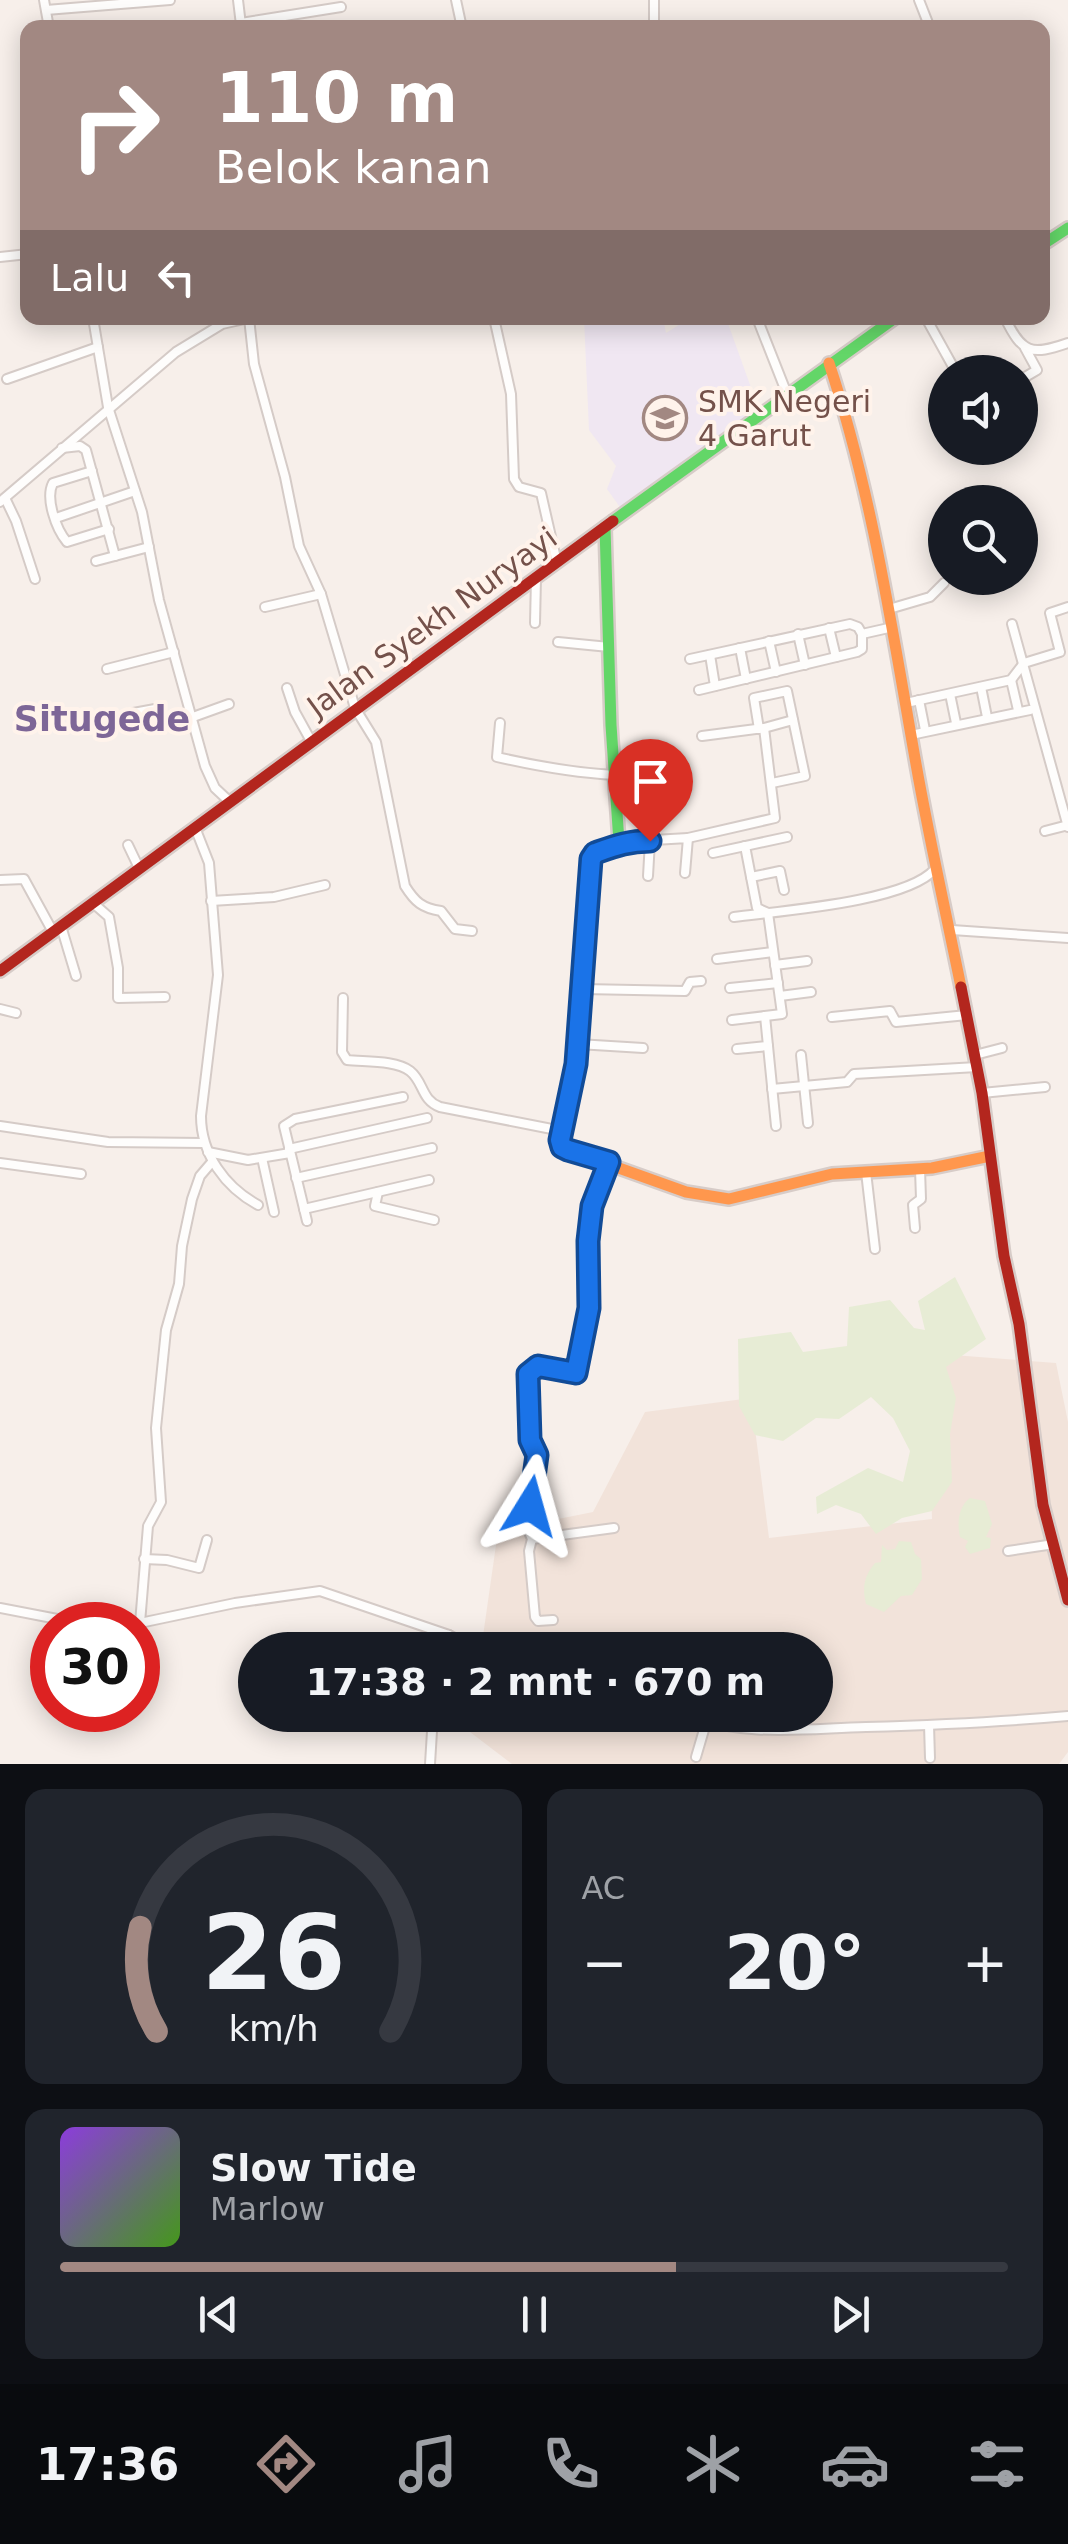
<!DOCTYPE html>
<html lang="id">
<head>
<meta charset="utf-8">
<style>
  body { margin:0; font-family:"DejaVu Sans",sans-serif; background:#20242c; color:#f1f3f6; height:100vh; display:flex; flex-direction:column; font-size:38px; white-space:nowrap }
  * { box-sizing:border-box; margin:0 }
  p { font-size:32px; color:#9ea1a6 }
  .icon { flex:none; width:55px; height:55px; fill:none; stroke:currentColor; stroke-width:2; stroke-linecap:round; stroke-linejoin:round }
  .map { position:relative; height:1764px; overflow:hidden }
  .details { display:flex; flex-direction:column; gap:25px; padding:25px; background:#0d0f14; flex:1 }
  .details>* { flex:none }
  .banner { position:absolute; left:20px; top:20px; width:1030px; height:305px; border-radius:20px; box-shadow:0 5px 25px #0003; background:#a28882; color:#fff; overflow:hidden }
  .tools { position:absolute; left:928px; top:355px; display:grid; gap:20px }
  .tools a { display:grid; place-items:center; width:110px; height:110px; border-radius:50%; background:#171b24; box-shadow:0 5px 25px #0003; font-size:50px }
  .speed { position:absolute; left:30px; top:1602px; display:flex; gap:20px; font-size:50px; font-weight:700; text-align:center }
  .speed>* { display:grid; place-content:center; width:130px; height:130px; border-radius:50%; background:#171b24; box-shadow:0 5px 25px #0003; line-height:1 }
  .speed .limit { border:15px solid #d22; background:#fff; color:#111 }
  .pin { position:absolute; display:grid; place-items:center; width:85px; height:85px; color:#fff; margin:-102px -42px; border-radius:50% 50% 50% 0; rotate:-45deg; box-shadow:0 0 10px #0007 }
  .pin .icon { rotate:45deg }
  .me { position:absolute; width:110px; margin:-55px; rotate:8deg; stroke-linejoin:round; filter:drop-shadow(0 0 8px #0008) }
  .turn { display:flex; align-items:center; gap:35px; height:210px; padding:0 30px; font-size:45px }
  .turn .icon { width:130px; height:130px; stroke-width:2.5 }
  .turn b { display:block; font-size:70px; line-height:85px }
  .then { display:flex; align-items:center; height:95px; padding:0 30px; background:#0003; gap:20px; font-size:38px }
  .big { font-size:75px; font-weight:700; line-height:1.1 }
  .details .tile { flex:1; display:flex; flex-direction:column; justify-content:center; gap:15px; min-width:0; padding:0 35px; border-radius:20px; background:#20242c }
  .details .dial { align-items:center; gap:0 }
  .dial svg { height:260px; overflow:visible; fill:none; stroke:#363941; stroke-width:7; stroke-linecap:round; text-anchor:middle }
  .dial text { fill:#f1f3f6; stroke:none }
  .song { display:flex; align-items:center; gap:30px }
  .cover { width:120px; height:120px; border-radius:15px; background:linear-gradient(135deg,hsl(270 70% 55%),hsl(100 70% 35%)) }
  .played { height:10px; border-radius:5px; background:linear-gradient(90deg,#a28882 65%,#363941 65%) }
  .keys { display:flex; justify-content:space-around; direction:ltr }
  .heat { display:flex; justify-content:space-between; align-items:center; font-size:55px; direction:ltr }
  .details .tiles { flex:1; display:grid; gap:25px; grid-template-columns:1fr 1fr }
  .tile:last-child { grid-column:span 2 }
  .trip { position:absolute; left:238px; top:1632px; width:595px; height:100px; border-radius:50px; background:#171b24; box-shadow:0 5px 25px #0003; font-weight:700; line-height:100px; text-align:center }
  .tab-bar { display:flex; height:160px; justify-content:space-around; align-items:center; background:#090b0e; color:#9ea1a6 }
  .tab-bar .icon { width:70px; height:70px }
  .tab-bar .on { color:#a28882 }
  .tab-bar b { font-size:45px; color:#f1f3f6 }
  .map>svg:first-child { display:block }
</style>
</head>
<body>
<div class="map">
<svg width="1068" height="1764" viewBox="0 0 1068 1764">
  <rect width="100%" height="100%" fill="#f7efea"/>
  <path fill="#f2e3da" d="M927,1353L1056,1363L1068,1422V1752L1059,1764H512L470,1732L472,1715H815V1650H481L498,1531L593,1512L645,1412L751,1398L769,1538L932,1519Z"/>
  <path fill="#f0e7f2" d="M584,318H663L666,333L690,318H726L758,407L622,510L607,489L616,466L589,430Z"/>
  <g fill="#e7ecd5">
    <path d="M955,1277L986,1339L946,1367L956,1398L950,1434L952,1482L932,1511L902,1518L876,1534L861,1514L836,1505L817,1514L816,1497L868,1468L903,1482L910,1451L893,1418L871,1397L839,1419L816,1418L783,1441L755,1435L739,1406L738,1339L791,1332L803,1352L847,1346L849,1307L890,1300L914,1328L925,1330L918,1301Z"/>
    <path d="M970,1498L985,1501L992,1524L986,1537L991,1538L990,1548L970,1554L965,1547L968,1541L960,1537C957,1523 958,1507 970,1498Z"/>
    <path d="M899,1541L911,1542L915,1554L921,1559L922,1579L912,1595L901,1596L884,1612L866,1604C862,1587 864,1576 875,1563L881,1562L882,1545L887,1550L895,1549Z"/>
  </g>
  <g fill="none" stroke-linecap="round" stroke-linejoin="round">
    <defs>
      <g id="street">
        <path d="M44,0L49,28"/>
        <path d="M238,0L241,25"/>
        <path d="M456,0L462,28"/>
        <path d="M654,0V28"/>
        <path d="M919,0L930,28"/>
        <path d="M46,10L170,0"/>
        <path d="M241,23L341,7"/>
        <path d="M0,257L28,254"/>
        <path d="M93,318L108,407L142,512L159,600L205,766L215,788L230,802"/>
        <path d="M249,318L254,364L285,477L299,546L321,594L355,708L376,742L405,886C415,902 422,908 441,911L455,929L472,931"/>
        <path d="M494,318L511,394L514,479L519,487L541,493L557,563"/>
        <path d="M757,318L787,394"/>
        <path d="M926,318L956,372"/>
        <path d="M1005,318C1022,353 1031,356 1068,343"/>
        <path d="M7,379L98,347"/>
        <path d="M1020,380L1037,370L1025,348"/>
        <path d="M62,448L80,446L86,450L115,556"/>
        <path d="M92,471L53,483C45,498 56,529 67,542L109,529"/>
        <path d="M5,498L16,521L35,579"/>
        <path d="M0,502L176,352L222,324L249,318"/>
        <path d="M56,518L135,491"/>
        <path d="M96,561L149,547"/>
        <path d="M265,607L321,594"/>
        <path d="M889,609L930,597L944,583"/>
        <path d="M535,623L536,578"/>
        <path d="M1012,624L1068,827"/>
        <path d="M829,628L836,657"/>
        <path d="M798,634L805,665"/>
        <path d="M769,641L776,672"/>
        <path d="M558,642L609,647"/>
        <path d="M740,648L746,679"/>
        <path d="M710,655L715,686"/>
        <path d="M690,659L850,624L858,627L862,634L893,627"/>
        <path d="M107,669L174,652"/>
        <path d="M1011,680L1018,710"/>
        <path d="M981,687L987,717"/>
        <path d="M287,688L295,712L311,741"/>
        <path d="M699,690L857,652L862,649V634"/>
        <path d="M950,694L956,723"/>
        <path d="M919,700L925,730"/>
        <path d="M906,703L1011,680L1024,663L1060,652L1050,613L1068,607"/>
        <path d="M128,714L155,709L160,723L193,717L229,704"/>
        <path d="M500,723L497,757C536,766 574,773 615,775"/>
        <path d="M759,729L754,698L787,691L805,776L772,783"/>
        <path d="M911,735L1030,710"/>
        <path d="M702,736L764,728L793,720"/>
        <path d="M196,830L209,863L218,975L201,1116C201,1154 225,1187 258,1205"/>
        <path d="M1045,831L1068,825"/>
        <path d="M688,838L775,818L764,728"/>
        <path d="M619,842L688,838L685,873"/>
        <path d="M128,845L139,868"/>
        <path d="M713,853L787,837"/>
        <path d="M648,876L650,841"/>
        <path d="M751,877L780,871L784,890"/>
        <path d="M0,880L24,879L53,932"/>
        <path d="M211,901L274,897L325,885"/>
        <path d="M93,903L109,917L118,968V998L165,997"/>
        <path d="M734,917C779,911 907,902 935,869"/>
        <path d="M61,926L76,976"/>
        <path d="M952,930L1068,938"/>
        <path d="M717,959L773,952"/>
        <path d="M775,965L807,961"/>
        <path d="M730,988L778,983"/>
        <path d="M583,989L685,991L690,982L701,981"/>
        <path d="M780,996L811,992"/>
        <path d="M343,998L342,1052L347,1060C365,1062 396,1060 410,1071C424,1082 421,1100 440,1107L562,1131"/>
        <path d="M0,1009L16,1013"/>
        <path d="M765,1016L776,1126"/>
        <path d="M832,1017L890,1011L896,1022L967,1015"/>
        <path d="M732,1020L782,1014L768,913L757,908L745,846"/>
        <path d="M578,1044L643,1048"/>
        <path d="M737,1049L768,1046"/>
        <path d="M801,1055L808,1123"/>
        <path d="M975,1055L1002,1048"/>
        <path d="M772,1089L847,1082L854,1074L977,1067"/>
        <path d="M982,1093L1045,1087"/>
        <path d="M0,1126L108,1142L204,1143"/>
        <path d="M289,1149L427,1118"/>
        <path d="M208,1152L248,1160L290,1153"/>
        <path d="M262,1158L274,1212"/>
        <path d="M0,1163L81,1174"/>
        <path d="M866,1172L875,1249"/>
        <path d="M296,1178L432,1148"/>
        <path d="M378,1192L375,1206L434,1220"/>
        <path d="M304,1209L429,1180"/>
        <path d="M307,1221L284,1126L295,1119L403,1097"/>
        <path d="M915,1228L913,1205L921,1199L920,1169"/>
        <path d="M532,1539L614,1528"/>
        <path d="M1008,1551L1054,1544"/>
        <path d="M144,1559L167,1560L199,1568L207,1540"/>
        <path d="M0,1608L78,1623H140L235,1603L320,1591L449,1635L477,1650"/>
        <path d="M553,1620L538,1621L535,1617L529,1551L532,1539L528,1530L537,1455L530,1440L528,1375L538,1366L576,1373L589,1308L588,1241L592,1206L609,1162"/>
        <path d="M140,1623L148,1526L161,1502L156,1428L166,1330L179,1284L182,1246L192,1199L200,1176L212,1162"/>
        <path d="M442,1650L449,1635"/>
        <path d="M682,1715C749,1737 798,1729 866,1727C934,1725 1001,1722 1068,1716"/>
        <path d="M929,1725L930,1758"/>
        <path d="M696,1757L706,1723"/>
        <path d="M430,1764L433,1715"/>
      </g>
      <g id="fast">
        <path d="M1042,245L1068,228"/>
        <path d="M613,521L895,318"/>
        <path d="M605,527L611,725L619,842L595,853L591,859L576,1064L561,1144L568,1150L616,1167"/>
      </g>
      <g id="slow">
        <path d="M829,363C872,493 892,629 916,764C929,838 946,913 961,987"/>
        <path d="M616,1167L686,1192L729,1199L832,1174L932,1168L990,1156"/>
      </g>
      <g id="jam">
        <path d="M0,971L613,521"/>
        <path d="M961,987L982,1093L1004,1256L1019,1324L1043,1505L1068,1600"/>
      </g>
    </defs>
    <use href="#street" stroke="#d5cbc7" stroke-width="12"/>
    <use href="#fast" stroke="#d7ccc8" stroke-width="16"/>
    <use href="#slow" stroke="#d7ccc8" stroke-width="16"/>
    <use href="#jam" stroke="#d7ccc8" stroke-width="16"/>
    <use href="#street" stroke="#fefdfc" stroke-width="8"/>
    <use href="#fast" stroke="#63d668" stroke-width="11"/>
    <use href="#slow" stroke="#ff974d" stroke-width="11"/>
    <use href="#jam" stroke="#b3261e" stroke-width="11"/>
  </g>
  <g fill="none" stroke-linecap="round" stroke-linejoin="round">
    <defs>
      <path id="route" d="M530,1506L537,1455L530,1440L528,1374L538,1366L576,1373L589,1308L588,1241L592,1206L609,1162L568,1150L562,1147L560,1140L576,1064L591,859L595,853C615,846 628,841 650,841"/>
    </defs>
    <use href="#route" stroke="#114b97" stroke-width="25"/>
    <use href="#route" stroke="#1a73e8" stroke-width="18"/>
  </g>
  <defs>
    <symbol id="school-ring" viewBox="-11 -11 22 22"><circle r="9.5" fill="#fff3eb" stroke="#a28882" stroke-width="1.5"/><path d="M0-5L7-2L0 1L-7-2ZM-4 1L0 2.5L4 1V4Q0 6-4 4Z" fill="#a28882"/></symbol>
  </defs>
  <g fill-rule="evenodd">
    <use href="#school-ring" x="640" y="393" width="50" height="50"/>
  </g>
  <g text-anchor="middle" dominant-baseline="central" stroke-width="8" stroke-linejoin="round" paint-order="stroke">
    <g font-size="30" fill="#74514a" stroke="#fff3eb" text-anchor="start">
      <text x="698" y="401">SMK Negeri<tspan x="698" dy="34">4 Garut</tspan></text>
    </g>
    <g font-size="30" fill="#74514a" stroke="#fff3eb">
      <text transform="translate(432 622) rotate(-36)">Jalan Syekh Nuryayi</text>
    </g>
    <g font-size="35" font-weight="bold" fill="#7d6697" stroke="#fff3eb">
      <text x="102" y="719">Situgede</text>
    </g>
  </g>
</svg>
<div class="tools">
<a><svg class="icon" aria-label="sound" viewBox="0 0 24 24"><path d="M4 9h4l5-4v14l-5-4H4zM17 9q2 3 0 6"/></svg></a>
<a><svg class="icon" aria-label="search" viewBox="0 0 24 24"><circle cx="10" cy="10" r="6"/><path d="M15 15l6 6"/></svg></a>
</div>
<div class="speed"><div class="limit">30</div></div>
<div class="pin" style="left:650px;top:841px;background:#d93025"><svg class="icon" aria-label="arrive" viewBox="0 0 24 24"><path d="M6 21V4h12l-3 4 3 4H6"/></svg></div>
<svg class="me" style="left:530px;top:1506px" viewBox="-20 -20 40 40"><path d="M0-17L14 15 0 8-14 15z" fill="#1a73e8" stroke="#fff" stroke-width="4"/></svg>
<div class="trip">17:38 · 2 mnt · 670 m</div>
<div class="banner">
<div class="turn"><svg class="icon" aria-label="right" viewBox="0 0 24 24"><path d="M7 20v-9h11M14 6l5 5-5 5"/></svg><div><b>110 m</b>Belok kanan</div></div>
<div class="then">Lalu<svg class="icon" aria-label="left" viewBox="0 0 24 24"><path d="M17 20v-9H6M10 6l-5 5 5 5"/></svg></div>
</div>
</div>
<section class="details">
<div class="tiles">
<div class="tile dial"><svg viewBox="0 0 100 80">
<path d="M14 69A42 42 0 1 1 86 69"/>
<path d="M14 69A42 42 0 0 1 9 37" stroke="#a28882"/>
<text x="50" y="56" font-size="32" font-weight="700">26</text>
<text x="50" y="72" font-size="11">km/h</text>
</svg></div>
<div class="tile"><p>AC</p>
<div class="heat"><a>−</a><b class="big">20°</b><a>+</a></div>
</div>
<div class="tile">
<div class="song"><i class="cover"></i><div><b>Slow Tide</b><p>Marlow</p></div></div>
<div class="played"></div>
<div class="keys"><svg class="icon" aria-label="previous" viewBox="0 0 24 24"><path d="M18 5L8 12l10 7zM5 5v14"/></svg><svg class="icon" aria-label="pause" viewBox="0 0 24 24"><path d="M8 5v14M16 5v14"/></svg><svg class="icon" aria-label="next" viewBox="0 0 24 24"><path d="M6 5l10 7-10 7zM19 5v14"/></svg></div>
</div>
</div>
</section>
<nav class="tab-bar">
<b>17:36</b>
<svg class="icon on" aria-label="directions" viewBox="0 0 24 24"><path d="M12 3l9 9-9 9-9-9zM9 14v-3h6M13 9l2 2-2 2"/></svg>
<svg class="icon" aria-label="music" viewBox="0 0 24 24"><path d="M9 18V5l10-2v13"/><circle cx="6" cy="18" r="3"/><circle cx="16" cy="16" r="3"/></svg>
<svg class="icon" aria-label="phone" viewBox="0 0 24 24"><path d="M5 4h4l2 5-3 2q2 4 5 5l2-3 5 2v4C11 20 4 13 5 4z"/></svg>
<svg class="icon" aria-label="climate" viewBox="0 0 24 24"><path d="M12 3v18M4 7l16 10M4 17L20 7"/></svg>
<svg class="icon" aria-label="car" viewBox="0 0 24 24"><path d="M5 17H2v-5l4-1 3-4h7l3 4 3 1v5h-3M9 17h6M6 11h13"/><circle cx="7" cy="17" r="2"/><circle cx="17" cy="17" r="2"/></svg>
<svg class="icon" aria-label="filters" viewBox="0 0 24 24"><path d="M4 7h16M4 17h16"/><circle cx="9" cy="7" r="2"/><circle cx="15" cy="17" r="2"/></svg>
</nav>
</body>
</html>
